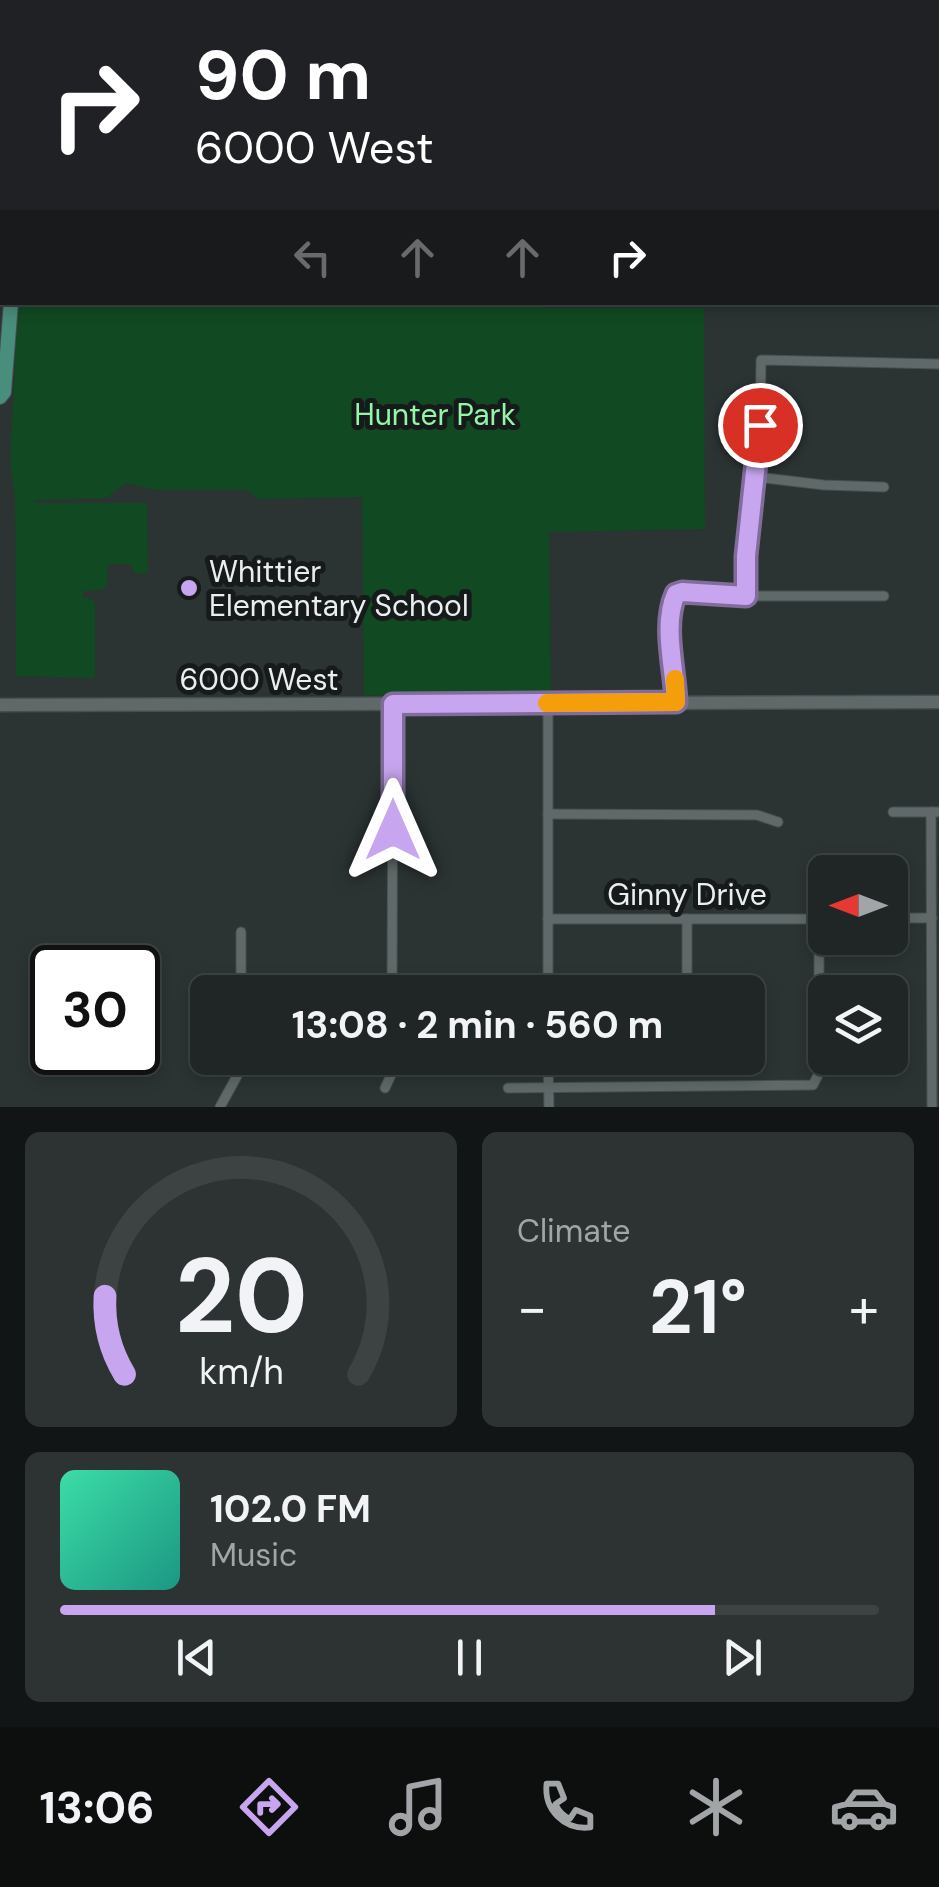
<!DOCTYPE html>
<html lang="en">
<head>
<meta charset="utf-8">
<style>
  body { margin:0; font-family:"DM Sans",sans-serif; background:#2d3232; color:#f1f3f6; height:100vh; display:flex; flex-direction:column; font-size:38px; white-space:nowrap }
  * { box-sizing:border-box; margin:0 }
  p { font-size:32px; color:#a2a5a7 }
  .icon { flex:none; width:55px; height:55px; fill:none; stroke:currentColor; stroke-width:2; stroke-linecap:round; stroke-linejoin:round }
  .map { position:relative; height:1107px; overflow:hidden }
  .details { display:flex; flex-direction:column; gap:25px; padding:25px; background:#121515; flex:1 }
  .details>* { flex:none }
  .top-card { position:absolute; left:0px; top:0px; width:940px; height:305px; box-shadow:0 5px 15px #0003,0 0 0 2px #3d4343; background:#202124; color:#fff; overflow:hidden }
  .needle { width:65px; rotate:270deg }
  .controls { position:absolute; left:808px; top:855px; display:grid; gap:20px }
  .controls a { display:grid; place-items:center; width:100px; height:100px; border-radius:15px; background:#202626; box-shadow:0 5px 15px #0003,0 0 0 2px #3d4343; font-size:50px }
  .speed { position:absolute; left:30px; top:945px; display:flex; gap:20px; font-size:50px; font-weight:700; text-align:center }
  .speed>* { display:grid; place-content:center; width:130px; height:130px; border-radius:50%; background:#202626; box-shadow:0 5px 15px #0003,0 0 0 2px #3d4343; line-height:1 }
  .speed .limit { border:5px solid #111; border-radius:15px; background:#fff; color:#111 }
  .pin { position:absolute; display:grid; place-items:center; width:85px; height:85px; color:#fff; margin:-42px; border:5px solid #fff; border-radius:50%; box-shadow:0 2px 10px #0007 }
  .me { position:absolute; width:110px; margin:-55px; rotate:0deg; stroke-linejoin:round; filter:drop-shadow(0 0 8px #0008) }
  .turn { display:flex; align-items:center; gap:35px; height:210px; padding:0 30px; font-size:45px }
  .turn .icon { width:130px; height:130px; stroke-width:2.5 }
  .turn b { display:block; font-size:70px; line-height:85px }
  .lanes { display:flex; align-items:center; height:95px; padding:0 30px; background:#0003; justify-content:center; gap:50px; direction:ltr }
  .lanes .off { opacity:.35 }
  .big { font-size:75px; font-weight:700; line-height:1.1 }
  .details .tile { flex:1; display:flex; flex-direction:column; justify-content:center; gap:15px; min-width:0; padding:0 35px; border-radius:15px; background:#2d3232 }
  .details .dial { align-items:center; gap:0 }
  .dial svg { height:260px; overflow:visible; fill:none; stroke:#3d4343; stroke-width:7; stroke-linecap:round; text-anchor:middle }
  .dial text { fill:#f1f3f6; stroke:none }
  .song { display:flex; align-items:center; gap:30px }
  .cover { width:120px; height:120px; border-radius:15px; background:linear-gradient(135deg,hsl(160 70% 55%),hsl(170 70% 35%)) }
  .played { height:10px; border-radius:5px; background:linear-gradient(90deg,#c7a6ef 80%,#3d4343 80%) }
  .keys { display:flex; justify-content:space-around; direction:ltr }
  .heat { display:flex; justify-content:space-between; align-items:center; font-size:55px; direction:ltr }
  .details .tiles { flex:1; display:grid; gap:25px; grid-template-columns:1fr 1fr }
  .tile:last-child { grid-column:span 2 }
  .trip { position:absolute; left:190px; top:975px; width:575px; height:100px; border-radius:15px; background:#202626; box-shadow:0 5px 15px #0003,0 0 0 2px #3d4343; font-weight:700; line-height:100px; text-align:center }
  .tabs { display:flex; height:160px; justify-content:space-around; align-items:center; background:#0d0f0f; color:#a2a5a7 }
  .tabs .icon { width:70px; height:70px }
  .tabs .selected { color:#c7a6ef }
  .tabs b { font-size:45px; color:#f1f3f6 }
  .map>svg:first-child { display:block }
</style>
</head>
<body>
<div class="map">
<svg width="939" height="1107" viewBox="0 0 939 1107">
  <rect width="100%" height="100%" fill="#2b3333"/>
  <path fill="#114922" d="M544,302L545,308H704L705,529L549,532L551,698L364,695L362,497L259,499L247,490H157L126,483L106,498L34,500L38,503H147L148,573L136,574L129,564H108L107,585L102,590L83,591V598H90L95,603V678L16,676L15,500L10,460L18,303Z"/>
  <g fill="none" stroke-linecap="round" stroke-linejoin="round">
    <defs>
      <g id="street">
        <path d="M764,0V2"/>
        <path d="M938,55H939"/>
        <path d="M757,477L824,485L884,487"/>
        <path d="M746,596V556L760,442L761,360L939,364"/>
        <path d="M548,703V992"/>
        <path d="M676,703L672,609L673,598L679,592L719,596H884"/>
        <path d="M893,812H939"/>
        <path d="M931,812L932,1107"/>
        <path d="M548,814L757,815L778,822"/>
        <path d="M890,918H932"/>
        <path d="M548,919H825"/>
        <path d="M687,919V974"/>
        <path d="M241,992V932"/>
        <path d="M392,992L393,704"/>
        <path d="M548,1058L549,1107"/>
        <path d="M385,1088L392,1073L393,1058"/>
        <path d="M508,1088L813,1085L819,1073V919"/>
        <path d="M220,1107L237,1076L240,1058"/>
      </g>
      <path id="secondary" d="M0,705L939,702"/>
      <g id="primary">
        <path d="M11,0V2"/>
        <path d="M0,397L4,392L11,302"/>
      </g>
      <g id="highway">
        <path d="M216,0L227,2"/>
        <path d="M0,8H2"/>
        <path d="M0,52L2,58"/>
        <path d="M0,80L2,87"/>
        <path d="M938,115H939"/>
        <path d="M0,129H2"/>
        <path d="M938,183H939"/>
      </g>
    </defs>
    <use href="#street" stroke="#474e4e" stroke-width="11"/>
    <use href="#secondary" stroke="#474e4e" stroke-width="15"/>
    <use href="#primary" stroke="#474e4e" stroke-width="16"/>
    <use href="#highway" stroke="#474e4e" stroke-width="18"/>
    <use href="#street" stroke="#606969" stroke-width="9"/>
    <use href="#secondary" stroke="#606969" stroke-width="12"/>
    <use href="#primary" stroke="#498d7c" stroke-width="14"/>
    <use href="#highway" stroke="#39a588" stroke-width="15"/>
  </g>
  <g fill="none" stroke-linecap="round" stroke-linejoin="round">
    <defs>
      <path id="route" d="M393,830V704L676,702C675,669 662,625 676,594L682,592L746,596V556L760,425"/>
    </defs>
    <use href="#route" stroke="#816c9b" stroke-width="25"/>
    <use href="#route" stroke="#c7a6ef" stroke-width="18"/>
    <path stroke="#f59e0b" stroke-width="18" d="M547,703L676,702L675,679"/>
  </g>
  <circle fill="#c7a6ef" stroke="#171a1a" stroke-width="4" cx="189" cy="588" r="10"/>
  <g text-anchor="middle" dominant-baseline="central" stroke-width="10" stroke-linejoin="round" paint-order="stroke">
    <g font-size="30" fill="#93f5a8" stroke="#171a1a">
      <text x="435" y="414">Hunter Park</text>
    </g>
    <g font-size="30" fill="#e9eeee" stroke="#171a1a" text-anchor="start">
      <text x="209" y="571">Whittier<tspan x="209" dy="34">Elementary School</tspan></text>
    </g>
    <g font-size="30" fill="#e9eeee" stroke="#171a1a">
      <text x="259" y="679">6000 West</text>
      <text x="687" y="894">Ginny Drive</text>
    </g>
  </g>
</svg>
<div class="controls">
<a><svg class="needle" viewBox="-14 -14 28 28"><path d="M0-13l5 13h-10z" fill="#e53935"/><path d="M0 13l5-13h-10z" fill="#a2a5a7"/></svg></a>
<a><svg class="icon" aria-label="layers" viewBox="0 0 24 24"><path d="M12 4l9 5-9 5-9-5zM3 14l9 5 9-5"/></svg></a>
</div>
<div class="speed"><div class="limit">30</div></div>
<div class="pin" style="left:760px;top:425px;background:#d93025"><svg class="icon" aria-label="arrive" viewBox="0 0 24 24"><path d="M6 21V4h12l-3 4 3 4H6"/></svg></div>
<svg class="me" style="left:393px;top:830px" viewBox="-20 -20 40 40"><path d="M0-17L14 15 0 8-14 15z" fill="#c7a6ef" stroke="#fff" stroke-width="4"/></svg>
<div class="trip">13:08 · 2 min · 560 m</div>
<div class="top-card">
<div class="turn"><svg class="icon" aria-label="right" viewBox="0 0 24 24"><path d="M7 20v-9h11M14 6l5 5-5 5"/></svg><div><b>90 m</b>6000 West</div></div>
<div class="lanes"><svg class="icon off" aria-label="left" viewBox="0 0 24 24"><path d="M17 20v-9H6M10 6l-5 5 5 5"/></svg><svg class="icon off" aria-label="ahead" viewBox="0 0 24 24"><path d="M12 20V5M6 11l6-6 6 6"/></svg><svg class="icon off" aria-label="ahead" viewBox="0 0 24 24"><path d="M12 20V5M6 11l6-6 6 6"/></svg><svg class="icon" aria-label="right" viewBox="0 0 24 24"><path d="M7 20v-9h11M14 6l5 5-5 5"/></svg></div>
</div>
</div>
<section class="details">
<div class="tiles">
<div class="tile dial"><svg viewBox="0 0 100 80">
<path d="M14 69A42 42 0 1 1 86 69"/>
<path d="M14 69A42 42 0 0 1 8 45" stroke="#c7a6ef"/>
<text x="50" y="56" font-size="32" font-weight="700">20</text>
<text x="50" y="72" font-size="11">km/h</text>
</svg></div>
<div class="tile"><p>Climate</p>
<div class="heat"><a>−</a><b class="big">21°</b><a>+</a></div>
</div>
<div class="tile">
<div class="song"><i class="cover"></i><div><b>102.0 FM</b><p>Music</p></div></div>
<div class="played"></div>
<div class="keys"><svg class="icon" aria-label="previous" viewBox="0 0 24 24"><path d="M18 5L8 12l10 7zM5 5v14"/></svg><svg class="icon" aria-label="pause" viewBox="0 0 24 24"><path d="M8 5v14M16 5v14"/></svg><svg class="icon" aria-label="next" viewBox="0 0 24 24"><path d="M6 5l10 7-10 7zM19 5v14"/></svg></div>
</div>
</div>
</section>
<nav class="tabs">
<b>13:06</b>
<svg class="icon selected" aria-label="directions" viewBox="0 0 24 24"><path d="M12 3l9 9-9 9-9-9zM9 14v-3h6M13 9l2 2-2 2"/></svg>
<svg class="icon" aria-label="music" viewBox="0 0 24 24"><path d="M9 18V5l10-2v13"/><circle cx="6" cy="18" r="3"/><circle cx="16" cy="16" r="3"/></svg>
<svg class="icon" aria-label="phone" viewBox="0 0 24 24"><path d="M5 4h4l2 5-3 2q2 4 5 5l2-3 5 2v4C11 20 4 13 5 4z"/></svg>
<svg class="icon" aria-label="climate" viewBox="0 0 24 24"><path d="M12 3v18M4 7l16 10M4 17L20 7"/></svg>
<svg class="icon" aria-label="car" viewBox="0 0 24 24"><path d="M5 17H2v-5l4-1 3-4h7l3 4 3 1v5h-3M9 17h6M6 11h13"/><circle cx="7" cy="17" r="2"/><circle cx="17" cy="17" r="2"/></svg>
</nav>
</body>
</html>
